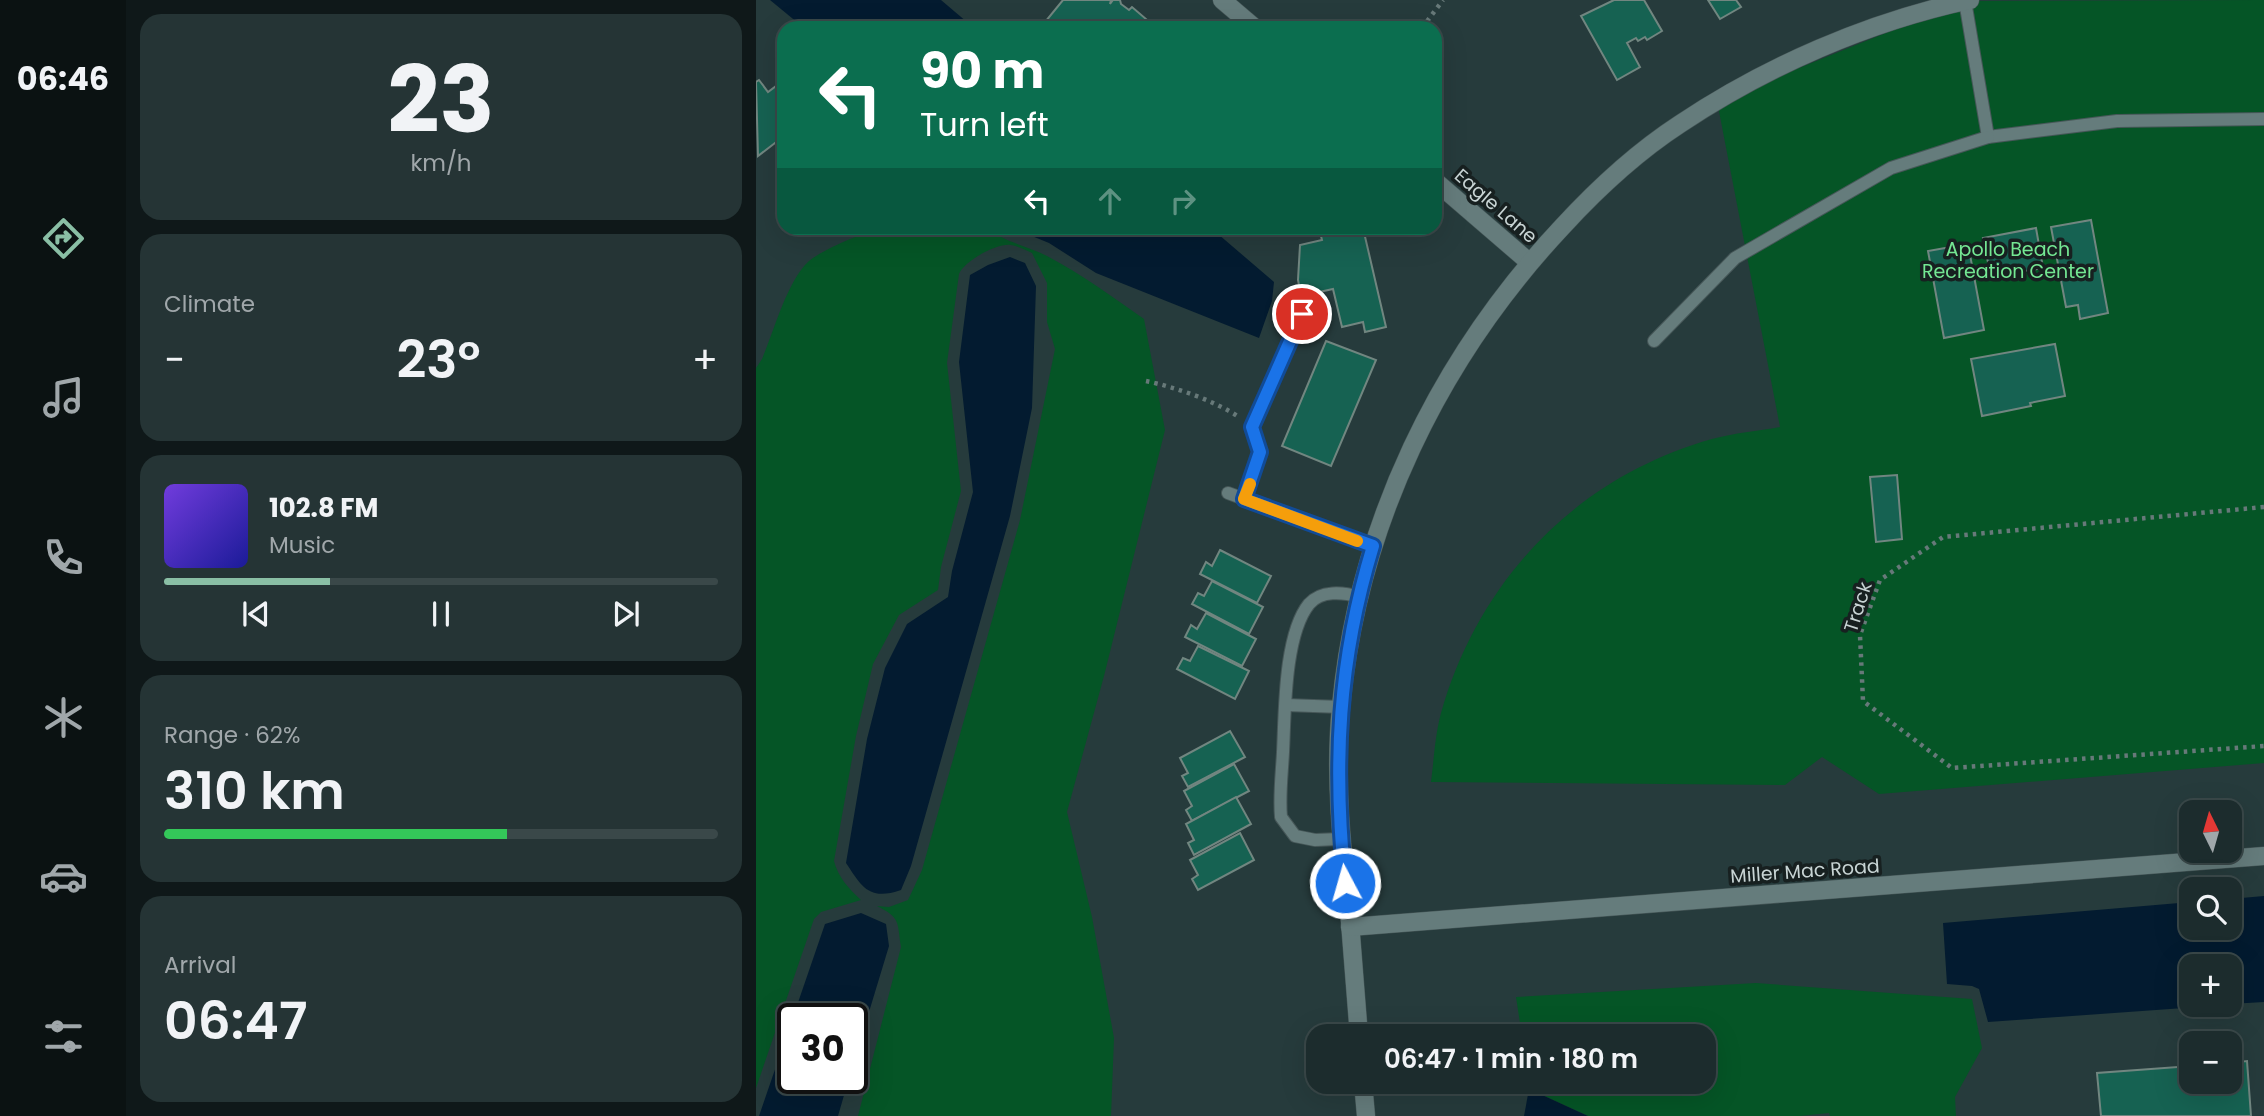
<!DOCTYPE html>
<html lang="en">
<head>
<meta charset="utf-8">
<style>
  body { margin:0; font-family:Poppins,sans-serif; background:#253435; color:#f1f3f6; height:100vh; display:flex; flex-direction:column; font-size:26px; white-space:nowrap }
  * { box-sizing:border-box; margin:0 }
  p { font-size:23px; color:#a0a7aa }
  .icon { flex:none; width:38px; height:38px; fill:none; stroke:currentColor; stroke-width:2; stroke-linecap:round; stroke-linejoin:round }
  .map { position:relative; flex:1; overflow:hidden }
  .sheet { display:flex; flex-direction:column; gap:14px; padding:14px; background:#0f1819; width:630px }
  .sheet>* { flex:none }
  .top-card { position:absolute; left:21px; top:21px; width:665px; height:214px; border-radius:21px; box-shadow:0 7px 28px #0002,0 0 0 2px #3a4849; background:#0b6e4f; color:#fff; overflow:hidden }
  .needle { width:46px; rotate:355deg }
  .fabs { position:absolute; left:1423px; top:800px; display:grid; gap:14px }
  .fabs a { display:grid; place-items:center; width:63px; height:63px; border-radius:14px; background:#1c2c2d; box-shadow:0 7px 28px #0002,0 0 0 2px #3a4849; font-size:35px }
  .speed { position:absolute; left:21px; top:1003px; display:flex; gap:14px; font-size:35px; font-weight:700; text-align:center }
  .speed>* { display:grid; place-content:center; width:91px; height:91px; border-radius:50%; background:#1c2c2d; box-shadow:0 7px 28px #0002,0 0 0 2px #3a4849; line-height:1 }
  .speed .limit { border:4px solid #111; border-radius:10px; background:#fff; color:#111 }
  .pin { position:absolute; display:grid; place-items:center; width:60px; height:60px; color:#fff; margin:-30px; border:4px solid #fff; border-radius:50%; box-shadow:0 2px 7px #0007 }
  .me { position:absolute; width:77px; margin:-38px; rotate:354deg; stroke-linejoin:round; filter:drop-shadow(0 0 5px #0008) }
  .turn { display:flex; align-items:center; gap:24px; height:147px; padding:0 28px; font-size:32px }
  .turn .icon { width:91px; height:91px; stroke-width:2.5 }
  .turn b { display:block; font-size:49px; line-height:60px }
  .lanes { display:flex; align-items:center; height:66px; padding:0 28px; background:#0003; justify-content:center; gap:35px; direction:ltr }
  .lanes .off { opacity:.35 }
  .big { font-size:52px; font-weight:600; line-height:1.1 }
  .sheet .widget { flex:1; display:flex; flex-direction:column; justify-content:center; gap:10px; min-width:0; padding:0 24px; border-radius:21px; background:#253435 }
  .sheet .dial { align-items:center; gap:0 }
  .dial b { font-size:91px; line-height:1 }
  .song { display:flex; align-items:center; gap:21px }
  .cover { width:84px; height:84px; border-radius:10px; background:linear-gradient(135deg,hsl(260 70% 55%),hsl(240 70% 35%)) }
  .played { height:7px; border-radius:4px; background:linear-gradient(90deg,#8abfa5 30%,#3a4849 30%) }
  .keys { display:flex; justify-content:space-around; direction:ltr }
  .heat { display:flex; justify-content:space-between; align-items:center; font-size:38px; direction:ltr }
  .charge { height:10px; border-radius:5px; background:linear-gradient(90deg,#34c759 62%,#3a4849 0) }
  .trip { position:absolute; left:550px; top:1024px; width:410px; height:70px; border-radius:21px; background:#1c2c2d; box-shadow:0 7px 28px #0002,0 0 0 2px #3a4849; font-weight:600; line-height:70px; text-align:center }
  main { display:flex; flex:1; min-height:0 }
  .dock { display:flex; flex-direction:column; width:126px; justify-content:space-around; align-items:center; background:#0b1212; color:#a0a7aa }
  .dock .icon { width:49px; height:49px }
  .dock .selected { color:#8abfa5 }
  .dock b { font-size:32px; color:#f1f3f6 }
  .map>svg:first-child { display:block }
</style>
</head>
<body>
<main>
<nav class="dock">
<b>06:46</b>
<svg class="icon selected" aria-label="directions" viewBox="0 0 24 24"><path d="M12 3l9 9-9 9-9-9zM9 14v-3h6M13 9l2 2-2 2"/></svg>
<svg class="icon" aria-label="music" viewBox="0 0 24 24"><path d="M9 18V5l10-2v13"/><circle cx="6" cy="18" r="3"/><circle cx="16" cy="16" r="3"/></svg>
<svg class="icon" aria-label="phone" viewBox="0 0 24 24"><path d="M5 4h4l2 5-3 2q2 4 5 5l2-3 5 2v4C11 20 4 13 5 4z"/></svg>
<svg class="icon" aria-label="climate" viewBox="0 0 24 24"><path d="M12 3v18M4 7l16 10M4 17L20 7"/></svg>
<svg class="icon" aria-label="car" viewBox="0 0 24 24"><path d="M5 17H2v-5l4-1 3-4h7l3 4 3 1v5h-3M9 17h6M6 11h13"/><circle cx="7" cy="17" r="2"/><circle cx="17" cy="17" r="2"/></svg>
<svg class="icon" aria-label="filters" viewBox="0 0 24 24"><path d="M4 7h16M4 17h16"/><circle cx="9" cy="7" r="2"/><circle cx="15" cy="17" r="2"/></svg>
</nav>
<section class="sheet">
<div class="widget dial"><b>23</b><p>km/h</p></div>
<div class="widget"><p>Climate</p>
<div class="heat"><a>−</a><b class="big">23°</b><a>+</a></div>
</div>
<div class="widget">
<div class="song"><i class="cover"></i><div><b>102.8 FM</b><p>Music</p></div></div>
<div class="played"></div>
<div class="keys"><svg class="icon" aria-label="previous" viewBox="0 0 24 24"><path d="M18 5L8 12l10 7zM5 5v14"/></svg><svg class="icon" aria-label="pause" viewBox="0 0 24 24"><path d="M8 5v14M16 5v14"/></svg><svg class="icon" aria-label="next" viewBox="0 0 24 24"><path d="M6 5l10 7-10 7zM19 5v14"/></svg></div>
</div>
<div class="widget"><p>Range · 62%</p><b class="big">310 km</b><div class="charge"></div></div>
<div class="widget"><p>Arrival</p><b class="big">06:47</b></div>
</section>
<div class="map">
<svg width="1508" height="1116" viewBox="0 0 1508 1116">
  <rect width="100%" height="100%" fill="#263b3c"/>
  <g fill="#055526">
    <path d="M1508,0V763L1123,794L1066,757L1029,785L675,782C678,759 679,735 685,713C723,579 821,477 956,439C978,433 1002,431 1024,427L961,101L1209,1Z"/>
    <path d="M127,228H231C248,242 272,246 291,256C325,274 357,297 388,319L409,430L348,676L311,812L336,917L358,1038L355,1116H102L145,947C141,922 145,918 121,906L133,907L152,900L166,870L264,520L299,349L291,322V283L276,253C270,250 262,246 255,245C241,243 208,261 203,274L191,363L205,491L185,567L182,590L143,615L117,664L100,736L78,861C82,877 93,889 105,900L65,912L58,919L0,1088V368L6,359C18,331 31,281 53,261C68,249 108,232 127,228Z"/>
    <path d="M1000,983L1216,999L1226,1048L1199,1097L1200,1116H1074L1073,1113L1044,1116H832L773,1089L772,1082H947V1036H766L760,997Z"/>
  </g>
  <g fill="#031b30">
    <path d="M14,0H185L218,28H48Z"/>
    <path d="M256,228H455L518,282L516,301L503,338L340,273L293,243Z"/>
    <path d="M254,257L269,263L280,286L276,408L254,516L155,866L145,890C113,901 106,887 90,863L111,739L129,668L151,624L192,597L196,571L217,492L203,362L214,275L232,265Z"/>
    <path d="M1508,896V1002L1474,1004V966H1435V1004L1470,1005L1232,1022L1223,989L1216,986L1191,984L1187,923L1435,902V928H1474V899Z"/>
    <path d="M105,913L130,924L133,946L96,1068V1018H37V1078H93L82,1116H3L69,924Z"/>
    <path d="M773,1089L832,1116H768Z"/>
  </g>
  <g fill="#166252" stroke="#718680" stroke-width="2">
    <path d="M307,0H355L354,4L357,0H364L365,4L373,10L376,7L390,19L382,28H286L285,27Z"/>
    <path d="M858,0H888L906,31L891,40L889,37L882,41L880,38L871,43L884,67L861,80L825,16Z"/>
    <path d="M952,0H980L985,7L964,19Z"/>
    <path d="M3,80L12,92L28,80V136L2,156L0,82Z"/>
    <path d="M1335,220L1352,313L1324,319L1322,305L1310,307L1295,227Z"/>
    <path d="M563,228H607L630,327L609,332L607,322L586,327L577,289L545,296L542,280L544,245L566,240Z"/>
    <path d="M1280,228L1287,268L1235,277L1227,238Z"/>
    <path d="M1212,244L1228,330L1188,338L1172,251Z"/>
    <path d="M570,341L620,360L575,466L526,446Z"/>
    <path d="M1299,344L1309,396L1274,403L1275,406L1226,416L1215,359Z"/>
    <path d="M1141,475L1146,539L1120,542L1114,477Z"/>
    <path d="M464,550L515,576L501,603L444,574L450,562L456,566Z"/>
    <path d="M456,581L507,607L493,634L436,604L442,593L448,596Z"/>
    <path d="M450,613L500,639L486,666L429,637L435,625L441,629Z"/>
    <path d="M442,646L493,671L479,699L421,669L427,658L434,661Z"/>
    <path d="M474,731L489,757L432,787L426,776L432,773L424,758Z"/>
    <path d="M478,764L493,791L436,821L430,810L436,806L428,791Z"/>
    <path d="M480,797L495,824L438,855L432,843L438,840L430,824Z"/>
    <path d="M484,833L498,860L442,890L436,879L442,875L434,860Z"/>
    <path d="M1491,1061L1495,1116H1345L1341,1073L1435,1066V1082H1474V1063Z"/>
  </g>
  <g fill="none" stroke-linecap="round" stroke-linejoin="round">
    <defs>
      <g id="service">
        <path d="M1209,1L1232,137L1361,121L1508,119"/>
        <path d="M898,341L979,258L1135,168L1232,137"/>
        <path d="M472,493L617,546"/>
        <path d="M488,499L504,451L497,427L546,314"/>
        <path d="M530,705L585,707"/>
        <path d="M585,839L559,840L539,836L525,817C523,795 526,773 527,752C529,713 528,635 553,604C565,590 587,592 603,597"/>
      </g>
      <g id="minor">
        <path d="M466,0L499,28"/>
        <path d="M679,181L773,262"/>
        <path d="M603,1036C600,998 597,960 594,922C586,850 578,778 585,706C602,525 683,358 807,226C842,188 881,152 924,124C1011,66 1112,22 1214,0"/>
        <path d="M607,1082L610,1116"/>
      </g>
      <path id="tertiary" d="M594,927L1508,856"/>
    </defs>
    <use href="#service" stroke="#465758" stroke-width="14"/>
    <use href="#minor" stroke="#465758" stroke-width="19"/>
    <use href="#tertiary" stroke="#465758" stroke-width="19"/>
    <g stroke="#677979" stroke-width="4.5" stroke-dasharray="3.5 5" stroke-linecap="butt">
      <path d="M666,28L687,0"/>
      <path d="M390,381C419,387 459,401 483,417"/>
      <path d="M1508,507L1187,537L1124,580L1104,635L1107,701L1196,768L1508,746"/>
    </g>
    <use href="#service" stroke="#657c7c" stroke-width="12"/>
    <use href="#minor" stroke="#657c7c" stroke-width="18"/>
    <use href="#tertiary" stroke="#657c7c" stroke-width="18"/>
  </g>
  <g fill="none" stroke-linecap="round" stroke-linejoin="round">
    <defs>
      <path id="route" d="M546,314L496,427L504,452L488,499L617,546C582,661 577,764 589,883"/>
    </defs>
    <use href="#route" stroke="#114b97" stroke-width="18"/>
    <use href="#route" stroke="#1a73e8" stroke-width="12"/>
    <path stroke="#f59e0b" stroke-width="12" d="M494,484L488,499L601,541"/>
  </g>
  <g text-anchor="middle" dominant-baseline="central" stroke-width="7" stroke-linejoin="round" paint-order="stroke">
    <g font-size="19" fill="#c8d4d4" stroke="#172020">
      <text transform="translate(740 206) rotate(41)">Eagle Lane</text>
      <text transform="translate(1102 607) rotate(-72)">Track</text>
      <text transform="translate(1049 871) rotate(-4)">Miller Mac Road</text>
    </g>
    <g font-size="19" fill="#74e793" stroke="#172020">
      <text x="1252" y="249">Apollo Beach<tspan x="1252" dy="22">Recreation Center</tspan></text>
    </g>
  </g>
</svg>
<div class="fabs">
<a><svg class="needle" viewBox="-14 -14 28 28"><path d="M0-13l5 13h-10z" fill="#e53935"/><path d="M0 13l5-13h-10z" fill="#a0a7aa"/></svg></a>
<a><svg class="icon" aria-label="search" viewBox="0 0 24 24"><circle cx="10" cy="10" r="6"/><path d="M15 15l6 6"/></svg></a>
<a>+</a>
<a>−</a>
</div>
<div class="speed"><div class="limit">30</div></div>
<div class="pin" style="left:546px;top:314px;background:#d93025"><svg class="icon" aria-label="arrive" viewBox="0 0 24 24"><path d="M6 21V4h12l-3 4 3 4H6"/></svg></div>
<svg class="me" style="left:589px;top:883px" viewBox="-20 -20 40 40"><circle r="17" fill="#1a73e8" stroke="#fff" stroke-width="3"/><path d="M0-11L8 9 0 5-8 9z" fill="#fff"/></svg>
<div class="trip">06:47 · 1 min · 180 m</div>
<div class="top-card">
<div class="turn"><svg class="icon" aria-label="left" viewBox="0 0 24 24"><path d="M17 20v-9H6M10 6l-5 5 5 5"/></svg><div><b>90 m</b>Turn left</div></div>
<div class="lanes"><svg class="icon" aria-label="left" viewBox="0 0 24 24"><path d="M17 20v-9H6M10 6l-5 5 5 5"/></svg><svg class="icon off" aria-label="ahead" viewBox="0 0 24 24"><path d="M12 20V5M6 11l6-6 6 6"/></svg><svg class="icon off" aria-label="right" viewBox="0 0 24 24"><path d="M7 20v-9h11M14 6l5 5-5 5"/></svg></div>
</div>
</div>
</main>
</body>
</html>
